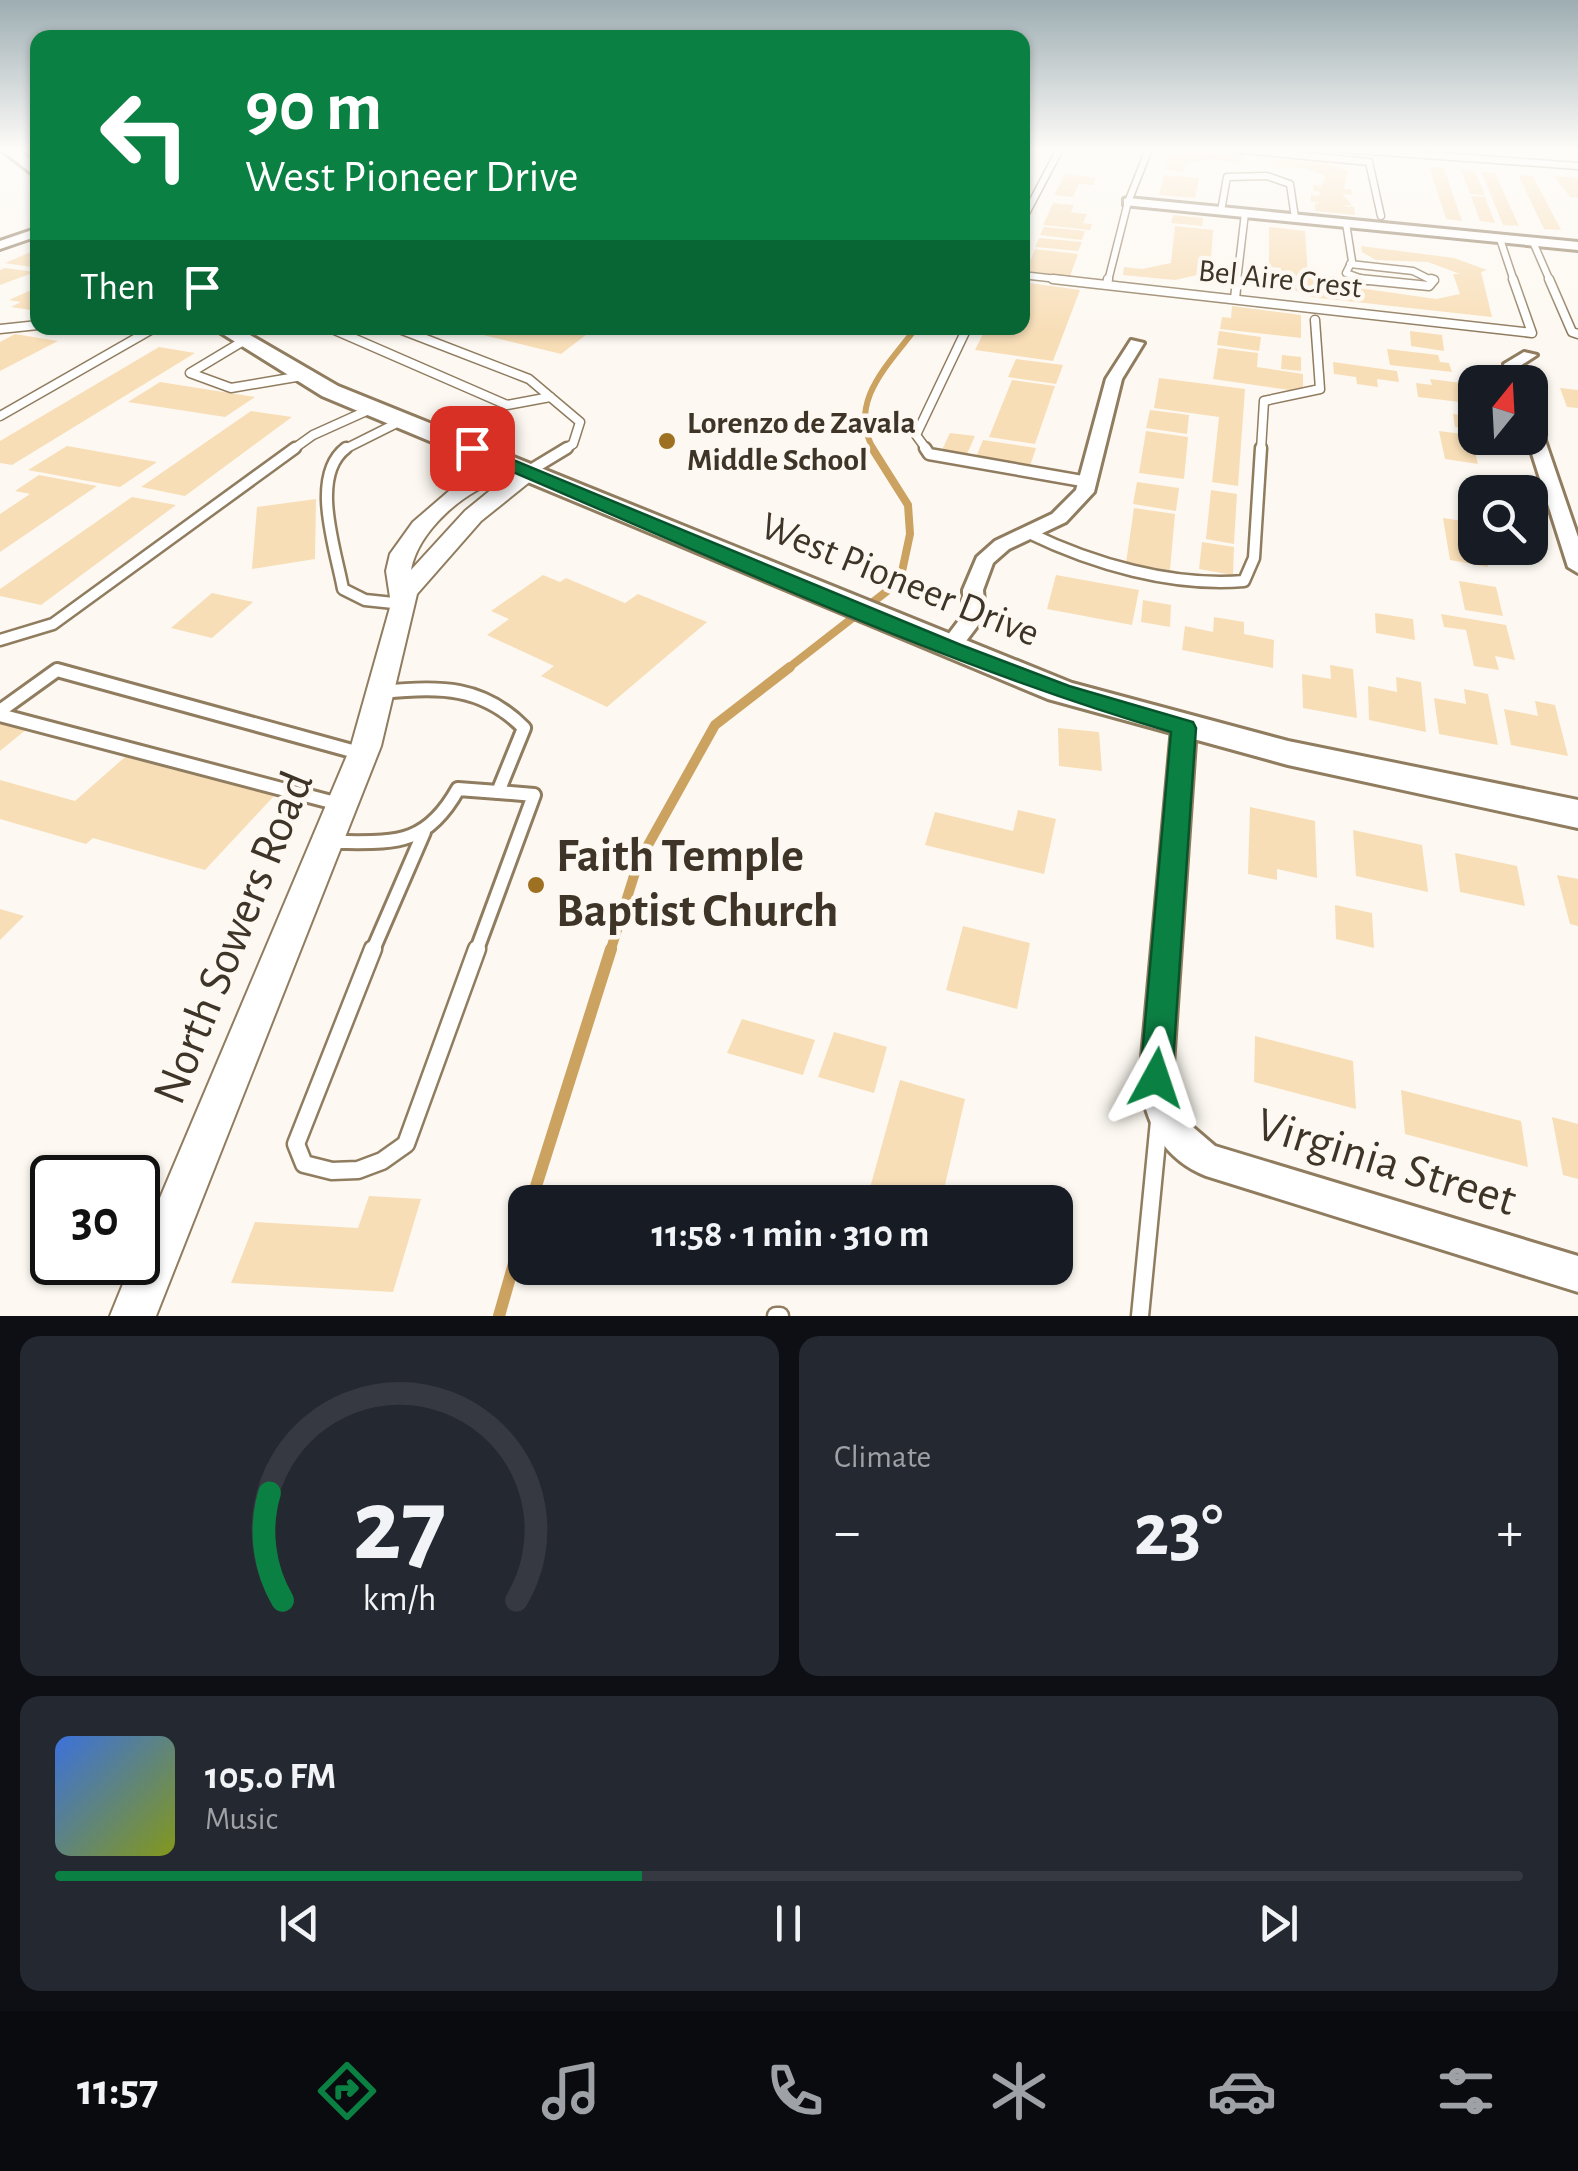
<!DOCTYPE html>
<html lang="en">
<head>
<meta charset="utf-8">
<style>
  body { margin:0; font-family:"Alegreya Sans",sans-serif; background:#242831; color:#f1f3f6; height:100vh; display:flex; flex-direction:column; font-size:38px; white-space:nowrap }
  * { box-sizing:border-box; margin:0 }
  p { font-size:32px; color:#9ea1a6 }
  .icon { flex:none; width:55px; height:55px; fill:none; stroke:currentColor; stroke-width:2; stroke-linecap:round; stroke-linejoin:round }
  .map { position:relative; height:1316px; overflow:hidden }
  .panel { display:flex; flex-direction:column; gap:20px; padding:20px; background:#0d0f14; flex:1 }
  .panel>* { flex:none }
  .top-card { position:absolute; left:30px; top:30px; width:1000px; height:305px; border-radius:20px; box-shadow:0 2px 8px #0004; background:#0b8043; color:#fff; overflow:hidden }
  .needle { width:65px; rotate:18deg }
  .tools { position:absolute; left:1458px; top:365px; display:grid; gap:20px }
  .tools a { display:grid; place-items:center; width:90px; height:90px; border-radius:20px; background:#171b24; box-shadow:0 2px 8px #0004; font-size:50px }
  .speed { position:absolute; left:30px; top:1155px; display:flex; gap:20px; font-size:50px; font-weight:700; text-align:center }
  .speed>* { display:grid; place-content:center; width:130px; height:130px; border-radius:50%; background:#171b24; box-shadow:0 2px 8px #0004; line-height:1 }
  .speed .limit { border:5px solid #111; border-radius:15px; background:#fff; color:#111 }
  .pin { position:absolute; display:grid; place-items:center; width:85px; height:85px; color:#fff; margin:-42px; border-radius:20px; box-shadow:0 5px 15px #0006 }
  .me { position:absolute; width:110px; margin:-55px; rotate:5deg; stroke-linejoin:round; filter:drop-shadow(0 0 8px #0008) }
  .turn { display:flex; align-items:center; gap:35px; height:210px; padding:0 50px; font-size:45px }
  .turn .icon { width:130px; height:130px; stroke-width:2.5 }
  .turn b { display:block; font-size:70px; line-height:85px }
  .then { display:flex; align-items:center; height:95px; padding:0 50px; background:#0003; gap:20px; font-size:38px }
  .big { font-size:75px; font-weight:700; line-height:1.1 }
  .panel .tile { flex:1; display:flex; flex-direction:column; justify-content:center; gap:15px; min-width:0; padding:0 35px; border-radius:20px; background:#242831 }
  .panel .dial { align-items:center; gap:0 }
  .dial svg { height:260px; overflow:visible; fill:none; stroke:#363941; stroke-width:7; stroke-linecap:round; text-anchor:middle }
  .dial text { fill:#f1f3f6; stroke:none }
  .song { display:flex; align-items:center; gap:30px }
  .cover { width:120px; height:120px; border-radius:15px; background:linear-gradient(135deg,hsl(220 70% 55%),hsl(70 70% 35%)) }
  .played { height:10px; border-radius:5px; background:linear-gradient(90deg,#0b8043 40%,#363941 40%) }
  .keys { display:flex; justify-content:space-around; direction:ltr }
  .heat { display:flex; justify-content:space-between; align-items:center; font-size:55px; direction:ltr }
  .panel .tiles { flex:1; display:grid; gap:20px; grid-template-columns:1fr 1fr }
  .tile:last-child { grid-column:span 2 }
  .trip { position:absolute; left:508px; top:1185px; width:565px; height:100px; border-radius:20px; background:#171b24; box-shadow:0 2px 8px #0004; font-weight:700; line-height:100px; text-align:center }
  .menu { display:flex; height:160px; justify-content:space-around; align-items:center; background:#090b0e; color:#9ea1a6 }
  .menu .icon { width:70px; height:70px }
  .menu .active { color:#0b8043 }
  .menu b { font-size:45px; color:#f1f3f6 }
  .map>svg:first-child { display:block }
</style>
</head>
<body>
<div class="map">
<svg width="1578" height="1316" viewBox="0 0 1578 1316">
  <rect width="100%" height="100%" fill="#fdf9f2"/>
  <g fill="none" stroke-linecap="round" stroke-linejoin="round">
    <path stroke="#cca261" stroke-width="5" d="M1022,153L1024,149"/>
    <path stroke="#cca261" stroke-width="6" d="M874,450C846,403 889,364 916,328"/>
    <path stroke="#cca261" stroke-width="8" d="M787,669L900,581L910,534L908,505L872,448"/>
    <path stroke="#cca261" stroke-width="10" d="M610,952L638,863L715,725L790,667"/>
    <g stroke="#cca261" stroke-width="12">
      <path d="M531,1202L611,949"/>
      <path d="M499,1316L525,1225"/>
    </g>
  </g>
  <g fill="#f8deb7">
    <path d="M1191,151L1242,156L1241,164L1211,159L1186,163L1183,172L1166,170L1170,155Z"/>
    <path d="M1273,159L1326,163L1348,171L1344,189H1351L1352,195L1342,194L1352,205L1342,206L1354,207L1355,215L1315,211V204L1320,202H1311V195L1319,196L1320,192L1314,191L1313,185L1321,186L1326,176L1303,168L1272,167Z"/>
    <path d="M1429,167L1444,168L1462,221L1446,219Z"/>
    <path d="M1461,170L1475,171L1485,195L1470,194Z"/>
    <path d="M1481,171L1495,173L1519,226L1503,225Z"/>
    <path d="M1065,174L1096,178L1093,185L1079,184L1073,197L1054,195Z"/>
    <path d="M1164,175L1199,178L1195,198L1159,195Z"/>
    <path d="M1518,175L1533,176L1561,230L1544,229Z"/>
    <path d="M1554,176L1578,178V198L1570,197Z"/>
    <path d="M1471,196L1485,197L1495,223L1480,221Z"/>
    <path d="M1053,203L1074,205L1071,212L1087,214L1083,223L1092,224L1090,230L1043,225Z"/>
    <path d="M1173,215L1203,218L1202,226L1171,223Z"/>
    <path d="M1175,226L1213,230L1211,259L1199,258L1197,275L1175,280L1123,275L1124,267L1142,269L1171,263Z"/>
    <path d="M1044,227L1085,231L1082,240L1040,235Z"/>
    <path d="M1269,227L1305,231L1308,276L1339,290L1353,291L1352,287L1436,299L1460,294L1453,274H1460L1428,262L1376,260L1362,252L1361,246L1454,258L1487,270L1481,272L1492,317L1310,297L1281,284V268L1269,267Z"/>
    <path d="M1039,238L1082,242L1078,251L1035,247Z"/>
    <path d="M38,249V268L5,263Z"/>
    <path d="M1035,249L1078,254L1070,276L1026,271Z"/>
    <path d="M5,268L35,272L0,285V270Z"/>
    <path d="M1022,282L1080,290L1053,361L975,350L986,328H1022Z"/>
    <path d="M38,287V311L11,307L21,302L9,300Z"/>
    <path d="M1232,306L1301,315V338L1220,329L1222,317L1231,318Z"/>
    <path d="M495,328H595L561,354L483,335Z"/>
    <path d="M1219,331L1261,337L1259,351L1217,345Z"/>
    <path d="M1410,331L1442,335L1444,351L1411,346Z"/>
    <path d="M15,334L58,341L0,371V342Z"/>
    <path d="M159,347L195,353L12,465L0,463V441Z"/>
    <path d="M1218,348L1258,353L1257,367L1303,374V392L1213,379Z"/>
    <path d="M1387,349L1438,355L1440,362L1449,363L1452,372L1390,365Z"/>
    <path d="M1282,355L1301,357V371L1281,369Z"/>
    <path d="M1016,359L1063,365L1056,384L1008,377Z"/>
    <path d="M1333,362L1397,371L1399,382L1377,379L1378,387L1357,384L1356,377L1334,374Z"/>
    <path d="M1159,378L1245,389L1238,486L1212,482L1219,417L1154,408Z"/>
    <path d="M1430,379L1462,383L1468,403L1418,397L1416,383L1432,385Z"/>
    <path d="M1012,380L1055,386L1035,444L989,437Z"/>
    <path d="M160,382L255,397L225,417L128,402Z"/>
    <path d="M1560,388L1578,390V408L1567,407Z"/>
    <path d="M1150,410L1189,415L1187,434L1146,428Z"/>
    <path d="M251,411L292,417L185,496L141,487Z"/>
    <path d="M1453,414L1474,417L1475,430L1455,427Z"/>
    <path d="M1146,431L1188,437L1184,479L1139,473Z"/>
    <path d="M1439,431L1471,435L1478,464L1445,459Z"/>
    <path d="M950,433L975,436L967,454L942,450Z"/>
    <path d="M983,440L1036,448L1030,466L976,457Z"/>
    <path d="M67,446L157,462L120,487L28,470Z"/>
    <path d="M39,475L97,486L0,552V514L30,494L15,491Z"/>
    <path d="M1137,482L1179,488L1176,511L1133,504Z"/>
    <path d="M1211,490L1237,494L1234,544L1206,539Z"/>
    <path d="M132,497L176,505L41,605L0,596V589Z"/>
    <path d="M316,499L315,559L252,569L257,507Z"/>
    <path d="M1134,508L1175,514L1170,570L1126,563Z"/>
    <path d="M1443,518L1475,523V548H1484L1488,567L1450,560Z"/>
    <path d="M1202,542L1234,547L1233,575L1199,569Z"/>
    <path d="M543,575L560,582L566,578L625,603L638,594L707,622L607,707L541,676L554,666L487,635L509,619L491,611Z"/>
    <path d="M1056,575L1139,590L1132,625L1047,609Z"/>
    <path d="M1459,581L1496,587L1503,616L1465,610Z"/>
    <path d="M212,593L253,602L212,638L171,628Z"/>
    <path d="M1143,600L1171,605L1170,627L1141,622Z"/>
    <path d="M1375,613L1413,619L1415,640L1376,633Z"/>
    <path d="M1441,614L1506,625L1515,660L1495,656L1499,670L1474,666L1466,630L1444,627Z"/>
    <path d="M1214,617L1244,622V634L1274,640L1273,668L1182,650L1185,626L1213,632Z"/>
    <path d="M1330,665L1353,669L1357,718L1303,708L1302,674L1331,679Z"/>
    <path d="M1396,677L1421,682L1426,732L1369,720L1368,686L1397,692Z"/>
    <path d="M1464,689L1488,694L1498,745L1439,734L1434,698L1466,704Z"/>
    <path d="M1535,701L1555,705L1568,756L1511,745L1504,709L1538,716Z"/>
    <path d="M0,721L28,728L0,751Z"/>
    <path d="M1058,728L1099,732L1102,771L1059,766Z"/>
    <path d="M125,757L274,796L205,870L93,838L86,844L0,819V780L75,801Z"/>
    <path d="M1250,807L1315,821L1317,878L1277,869V880L1248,874Z"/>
    <path d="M1018,810L1056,819L1044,874L925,845L935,812L1013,831Z"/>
    <path d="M1353,830L1422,845L1428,892L1356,876Z"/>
    <path d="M1455,853L1517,866L1525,906L1460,892Z"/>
    <path d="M1557,875L1578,879V926L1570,924Z"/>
    <path d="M1335,905L1372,913L1374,948L1336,939Z"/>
    <path d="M0,909L24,916L0,940Z"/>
    <path d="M963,926L1030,943L1017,1009L946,990Z"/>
    <path d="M742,1019L815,1040L803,1075L727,1053Z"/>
    <path d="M834,1032L887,1047L874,1093L818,1077Z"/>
    <path d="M1255,1036L1353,1061L1356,1109L1254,1082Z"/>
    <path d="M900,1080L965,1099L941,1202H866Z"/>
    <path d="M1401,1090L1521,1121L1528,1167L1405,1134Z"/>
    <path d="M1552,1117L1578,1124V1179L1563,1175Z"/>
    <path d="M369,1196L421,1199L393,1292L231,1283L255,1222L358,1228Z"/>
  </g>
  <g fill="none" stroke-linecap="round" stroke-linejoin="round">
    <defs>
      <g id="service-far4">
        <path d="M1232,149L1369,162L1381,216"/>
        <path d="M1342,149L1578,166"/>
        <path d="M1221,211L1227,177L1267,176L1290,184L1295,218"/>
        <path d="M1022,221L1060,149"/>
        <path d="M1346,223L1352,261L1346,273L1368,281"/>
        <path d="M1500,239L1514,281"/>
        <path d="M1533,242L1550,281"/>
        <path d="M1350,264L1413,271L1433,281"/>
        <path d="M1022,275L1075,281"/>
        <path d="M1108,281L1128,202L1149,149"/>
        <path d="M1237,281L1245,213"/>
      </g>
      <g id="service-far3">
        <path d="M1053,279L1532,333L1513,279"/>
        <path d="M1359,279L1429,286L1434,280L1431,279"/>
        <path d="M1549,279L1572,332L1578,334"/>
        <path d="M1107,284L1108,279"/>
        <path d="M1235,299L1237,279"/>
        <path d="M330,328L507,405L550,397"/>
        <path d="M397,328L529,379L580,422L573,444L563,450"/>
        <path d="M0,329L38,325"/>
        <path d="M245,340L190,373L231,388L302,376"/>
        <path d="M0,416L154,328"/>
        <path d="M292,450L313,435L373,408"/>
        <path d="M343,450L403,420"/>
        <path d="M927,450L916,435L967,328"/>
        <path d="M1261,450L1264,401L1320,389L1315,320"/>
      </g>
      <g id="service-far2">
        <path d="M346,448C309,476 336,550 343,589L365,600L403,604"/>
        <path d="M925,448L929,454L1088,482"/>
        <path d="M529,471L567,448"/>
        <path d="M1029,533C1093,564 1172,587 1244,581L1254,558L1261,448"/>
        <path d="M0,640L53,624L295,448"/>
      </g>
      <g id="service-far1">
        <path d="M0,711L57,670L363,754"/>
        <path d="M0,715L339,804"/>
        <path d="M332,842C393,842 425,848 458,789L498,792L524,728C483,686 439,686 383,692"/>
        <path d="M372,952L424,832"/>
        <path d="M476,952L534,795L498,792"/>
      </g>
      <g id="service">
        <path d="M373,949L296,1144L304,1164L332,1171L358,1170L382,1161L406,1144L477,949"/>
        <path d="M776,1316H780"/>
        <path d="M1140,1316L1159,1121"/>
      </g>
      <g id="minor">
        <path d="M1128,198L1578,242V250L1124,205V199Z"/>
        <path d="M38,228V236L0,249V241Z"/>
        <path d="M1131,340L1144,343L1122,379L1094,492L1066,522L1009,549L993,563L983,590L985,616L957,653H941L938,648L963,615V590L977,557L995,541L1052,514L1076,490L1106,379Z"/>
        <path d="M1524,352L1537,355L1520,366L1526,382H1510L1504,364Z"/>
        <path d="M1530,415L1538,420L1578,537V573L1568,567L1527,438H1530Z"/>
        <path d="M1184,720L1196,728L1172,1079L1180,1116L1215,1146L1578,1256V1292L1206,1176C1163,1159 1145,1123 1140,1079L1172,728Z"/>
      </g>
      <path id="tertiary" d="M529,464L540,471L537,476L481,521L417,594L381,746L156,1316H110L132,1262H138V1250L351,746L391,604L386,571L390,554L413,522L456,485L483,471ZM503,480L465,511L411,570C418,531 465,489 503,480Z"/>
      <g id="secondary">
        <path d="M0,149H17L38,165V178Z"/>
        <path d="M213,328H238L338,386L1072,683L1288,741L1578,800V828L1288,765L1048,699L322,396Z"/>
      </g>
    </defs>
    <use href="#service-far4" stroke="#907c5f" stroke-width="9"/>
    <use href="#service-far3" stroke="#907c5f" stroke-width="11"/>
    <use href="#service-far2" stroke="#907c5f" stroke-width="15"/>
    <use href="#service-far1" stroke="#907c5f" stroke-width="18"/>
    <use href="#service" stroke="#907c5f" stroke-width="21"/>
    <use href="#minor" stroke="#907c5f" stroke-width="6"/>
    <use href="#tertiary" stroke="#907c5f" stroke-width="4"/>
    <use href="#secondary" stroke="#907c5f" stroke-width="6"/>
    <use href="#service-far4" stroke="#fff" stroke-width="6"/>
    <use href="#service-far3" stroke="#fff" stroke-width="8"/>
    <use href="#service-far2" stroke="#fff" stroke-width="10"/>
    <use href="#service-far1" stroke="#fff" stroke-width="12"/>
    <use href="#service" stroke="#fff" stroke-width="16"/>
    <use href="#minor" fill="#fff" fill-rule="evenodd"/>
    <use href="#tertiary" fill="#fff" fill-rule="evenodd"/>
    <use href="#secondary" fill="#fff" fill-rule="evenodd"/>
  </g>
  <linearGradient id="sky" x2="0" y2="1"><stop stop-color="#9dadb2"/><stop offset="0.45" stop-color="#fefcf9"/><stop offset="1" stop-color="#fefcf9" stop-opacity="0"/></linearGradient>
  <rect width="1578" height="333" fill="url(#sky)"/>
  <path fill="#0b8043" stroke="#07532c" stroke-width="2.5" d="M472,443L961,645L1069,686L1193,722L1196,728L1172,1078L1168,1089L1156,1093L1144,1089L1140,1078L1171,732C929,661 699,550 466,452L463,448Z"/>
  <g fill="#9d7121" stroke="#fdf9f2" stroke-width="4">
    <circle cx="667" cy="441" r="10"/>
    <circle cx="536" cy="885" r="10"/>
  </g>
  <g text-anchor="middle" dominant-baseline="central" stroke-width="9" stroke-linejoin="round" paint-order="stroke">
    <g font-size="32" fill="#3e3528" stroke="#fdf9f2">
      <text transform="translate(1280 279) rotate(6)">Bel Aire Crest</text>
    </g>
    <g font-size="32" font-weight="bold" fill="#3e3528" stroke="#fdf9f2" text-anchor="start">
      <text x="687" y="423">Lorenzo de Zavala<tspan x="687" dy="37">Middle School</tspan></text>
    </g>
    <g font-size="40" fill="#3e3528" stroke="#fdf9f2">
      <text transform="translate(900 580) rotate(22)">West Pioneer Drive</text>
    </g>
    <g font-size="48" font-weight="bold" fill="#3e3528" stroke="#fdf9f2" text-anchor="start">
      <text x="556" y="857">Faith Temple<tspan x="556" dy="55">Baptist Church</tspan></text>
    </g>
    <g font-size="48" fill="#3e3528" stroke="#fdf9f2">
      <text transform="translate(234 938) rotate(-68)">North Sowers Road</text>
      <text transform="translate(1386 1163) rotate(17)">Virginia Street</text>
    </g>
  </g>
</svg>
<div class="tools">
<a><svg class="needle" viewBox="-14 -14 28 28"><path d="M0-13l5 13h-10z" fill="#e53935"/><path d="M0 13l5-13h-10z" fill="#9ea1a6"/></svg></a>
<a><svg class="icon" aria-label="search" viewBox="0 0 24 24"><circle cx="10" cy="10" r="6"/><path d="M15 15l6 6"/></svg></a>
</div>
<div class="speed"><div class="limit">30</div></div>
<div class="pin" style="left:472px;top:448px;background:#d93025"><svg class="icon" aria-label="arrive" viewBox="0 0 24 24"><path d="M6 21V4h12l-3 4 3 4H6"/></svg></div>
<svg class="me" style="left:1156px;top:1078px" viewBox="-20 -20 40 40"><path d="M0-17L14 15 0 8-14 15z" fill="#0b8043" stroke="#fff" stroke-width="4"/></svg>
<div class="trip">11:58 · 1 min · 310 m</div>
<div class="top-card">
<div class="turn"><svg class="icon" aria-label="left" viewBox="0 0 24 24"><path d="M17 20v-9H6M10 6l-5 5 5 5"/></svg><div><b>90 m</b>West Pioneer Drive</div></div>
<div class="then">Then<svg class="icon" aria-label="arrive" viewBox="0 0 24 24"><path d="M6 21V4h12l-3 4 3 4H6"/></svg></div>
</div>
</div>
<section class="panel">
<div class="tiles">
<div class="tile dial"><svg viewBox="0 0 100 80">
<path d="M14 69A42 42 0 1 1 86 69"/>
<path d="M14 69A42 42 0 0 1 10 36" stroke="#0b8043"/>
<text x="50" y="56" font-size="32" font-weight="700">27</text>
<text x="50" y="72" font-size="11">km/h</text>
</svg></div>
<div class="tile"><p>Climate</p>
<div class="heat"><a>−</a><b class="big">23°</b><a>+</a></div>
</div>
<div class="tile">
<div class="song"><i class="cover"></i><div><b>105.0 FM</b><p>Music</p></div></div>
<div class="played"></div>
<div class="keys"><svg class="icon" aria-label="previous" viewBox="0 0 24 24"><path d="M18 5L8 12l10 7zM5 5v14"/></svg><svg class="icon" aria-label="pause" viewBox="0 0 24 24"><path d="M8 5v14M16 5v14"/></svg><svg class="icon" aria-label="next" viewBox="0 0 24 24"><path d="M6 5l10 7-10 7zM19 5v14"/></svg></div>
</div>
</div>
</section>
<nav class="menu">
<b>11:57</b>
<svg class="icon active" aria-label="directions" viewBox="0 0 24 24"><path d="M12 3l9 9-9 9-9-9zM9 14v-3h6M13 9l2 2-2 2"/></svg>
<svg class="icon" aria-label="music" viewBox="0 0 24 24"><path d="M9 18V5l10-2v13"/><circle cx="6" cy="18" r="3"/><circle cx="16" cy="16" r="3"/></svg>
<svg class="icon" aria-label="phone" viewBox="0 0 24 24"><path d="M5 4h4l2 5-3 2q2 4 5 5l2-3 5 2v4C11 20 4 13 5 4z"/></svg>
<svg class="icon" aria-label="climate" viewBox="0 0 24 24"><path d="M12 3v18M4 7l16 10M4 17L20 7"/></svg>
<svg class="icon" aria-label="car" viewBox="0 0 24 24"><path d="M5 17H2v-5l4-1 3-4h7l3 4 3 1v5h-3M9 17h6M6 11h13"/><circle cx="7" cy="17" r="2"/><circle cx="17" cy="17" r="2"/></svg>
<svg class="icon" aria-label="filters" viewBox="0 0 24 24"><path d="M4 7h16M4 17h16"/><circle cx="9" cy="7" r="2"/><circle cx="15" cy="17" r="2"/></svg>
</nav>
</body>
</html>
